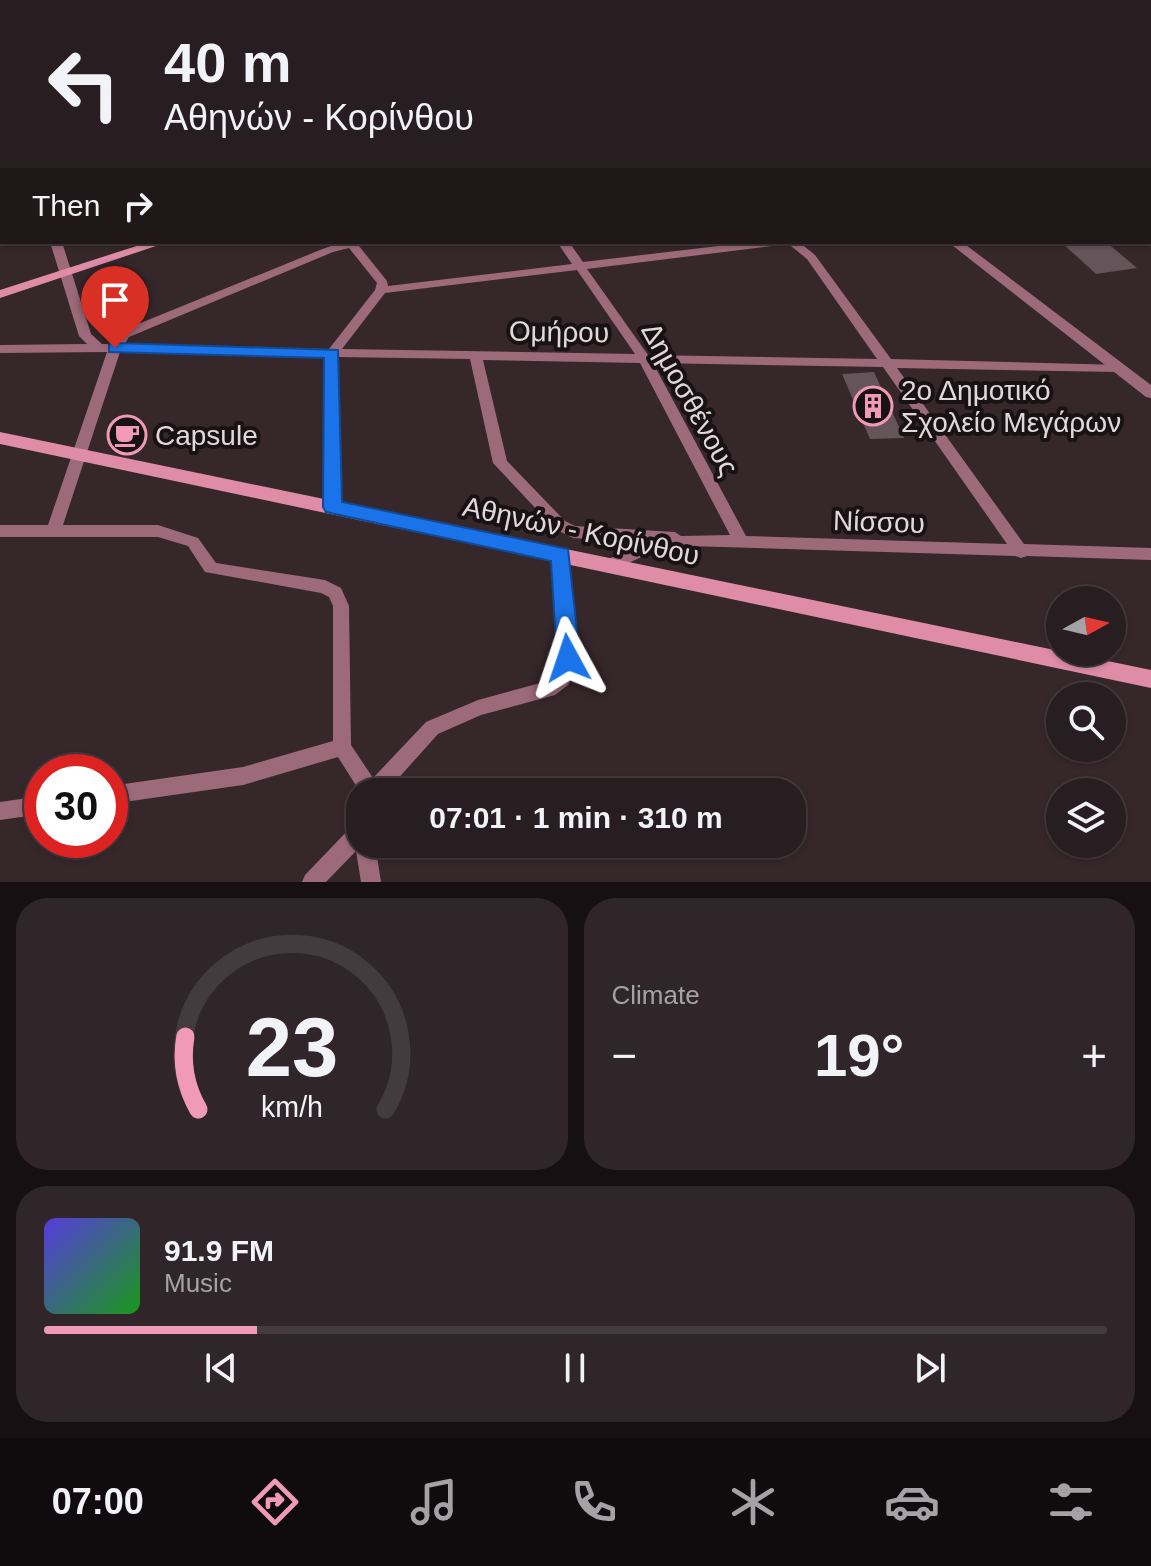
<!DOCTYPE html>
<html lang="en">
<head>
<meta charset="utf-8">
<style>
  body { margin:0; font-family:Arial,sans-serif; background:#302629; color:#f1f3f6; height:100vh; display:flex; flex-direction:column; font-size:30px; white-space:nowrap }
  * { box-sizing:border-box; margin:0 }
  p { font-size:26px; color:#a5a2a5 }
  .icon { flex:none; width:44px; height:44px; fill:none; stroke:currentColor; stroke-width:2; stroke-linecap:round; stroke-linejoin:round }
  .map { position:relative; height:882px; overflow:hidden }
  .drawer { display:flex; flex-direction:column; gap:16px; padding:16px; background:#161012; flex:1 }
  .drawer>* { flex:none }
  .top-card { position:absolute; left:0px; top:0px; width:1152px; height:244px; box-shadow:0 2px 6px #0004,0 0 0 2px #443b3e; background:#281d20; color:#f1f3f6; overflow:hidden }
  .needle { width:52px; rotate:82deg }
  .controls { position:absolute; left:1046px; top:586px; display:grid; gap:16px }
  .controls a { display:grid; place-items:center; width:80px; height:80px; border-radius:50%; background:#281d20; box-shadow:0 2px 6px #0004,0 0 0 2px #443b3e; font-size:40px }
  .speed { position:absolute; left:24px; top:754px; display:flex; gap:16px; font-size:40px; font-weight:700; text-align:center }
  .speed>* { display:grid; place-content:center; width:104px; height:104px; border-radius:50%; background:#281d20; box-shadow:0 2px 6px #0004,0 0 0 2px #443b3e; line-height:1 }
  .speed .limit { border:12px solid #d22; background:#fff; color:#111 }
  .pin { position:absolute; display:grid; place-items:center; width:68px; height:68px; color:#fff; margin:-82px -34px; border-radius:50% 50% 50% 0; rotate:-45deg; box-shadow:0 0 8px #0007 }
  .pin .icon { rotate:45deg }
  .me { position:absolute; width:88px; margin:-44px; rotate:355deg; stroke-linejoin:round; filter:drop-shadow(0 0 6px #0008) }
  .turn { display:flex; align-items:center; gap:28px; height:168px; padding:0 32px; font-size:36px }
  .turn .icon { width:104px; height:104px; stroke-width:2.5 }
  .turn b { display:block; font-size:56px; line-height:68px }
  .then { display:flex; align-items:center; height:76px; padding:0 32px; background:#0003; gap:16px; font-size:30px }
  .big { font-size:60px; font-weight:600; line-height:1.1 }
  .drawer .tile { flex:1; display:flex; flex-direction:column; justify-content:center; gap:12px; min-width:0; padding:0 28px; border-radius:32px; background:#302629 }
  .drawer .dial { align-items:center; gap:0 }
  .dial svg { height:208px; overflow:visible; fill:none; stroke:#443b3e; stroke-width:7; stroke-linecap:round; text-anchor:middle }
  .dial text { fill:#f1f3f6; stroke:none }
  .song { display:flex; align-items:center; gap:24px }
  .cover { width:96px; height:96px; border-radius:12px; background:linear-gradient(135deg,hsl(250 70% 55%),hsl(120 70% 35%)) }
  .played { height:8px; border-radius:4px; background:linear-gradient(90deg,#f09ab7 20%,#443b3e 20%) }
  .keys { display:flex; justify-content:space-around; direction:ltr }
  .heat { display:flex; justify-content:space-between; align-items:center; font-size:44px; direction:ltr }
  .drawer .tiles { flex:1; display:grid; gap:16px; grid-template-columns:1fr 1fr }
  .tile:last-child { grid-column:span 2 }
  .trip { position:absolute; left:346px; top:778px; width:460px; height:80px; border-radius:32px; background:#281d20; box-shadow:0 2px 6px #0004,0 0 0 2px #443b3e; font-weight:600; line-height:80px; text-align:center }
  .tab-bar { display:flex; height:128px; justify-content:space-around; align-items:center; background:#100c0d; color:#a5a2a5 }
  .tab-bar .icon { width:56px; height:56px }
  .tab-bar .on { color:#f09ab7 }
  .tab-bar b { font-size:36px; color:#f1f3f6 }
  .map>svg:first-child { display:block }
</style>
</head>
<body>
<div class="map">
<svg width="1151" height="882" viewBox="0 0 1151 882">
  <rect width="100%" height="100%" fill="#36272b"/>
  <g fill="#655459">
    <path d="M1061,242H1106L1137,268L1096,274Z"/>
    <path d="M874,372L904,438L870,439L842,374Z"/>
  </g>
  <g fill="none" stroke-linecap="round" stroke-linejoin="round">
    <g fill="#9d6a7b" fill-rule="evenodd">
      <path d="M0,0H11L0,3Z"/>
      <path d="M41,0H49L40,2Z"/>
      <rect x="176" y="0" width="8" height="2"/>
      <path d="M229,0H237L238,2H230Z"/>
      <path d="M347,0H355L357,2H349Z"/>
      <path d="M803,0H812L814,2H805Z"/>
      <path d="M1018,0H1026L1027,2H1019Z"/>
      <rect x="1052" y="0" width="8" height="2"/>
      <rect x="1092" y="0" width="8" height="2"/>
      <path d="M1139,0H1147L1137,2Z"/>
      <rect x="1150" y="12" width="1" height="4"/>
      <path d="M2,71V77L0,78V72Z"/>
      <rect x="1150" y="71" width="1" height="6"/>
      <path d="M1150,98L1151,99V105L1150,104Z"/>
      <path d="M2,100V109L0,110V101Z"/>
      <rect x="0" y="137" width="2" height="6"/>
      <rect x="1150" y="148" width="1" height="7"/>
      <rect x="0" y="205" width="2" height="6"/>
      <path d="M50,242H62L91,334L102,344H111L121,331L325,248L344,242H367L359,246L387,281L388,286L572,264L557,242H569L583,262L752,242H786L780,245L587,269L648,355L877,359L807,259L786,242H799L815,255L891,359L1122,365L1123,368L1117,372L897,368L1024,544L1151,548V560L1027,556L1021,558L1015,556L688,546L644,556L610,571L604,569L602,565L604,561L635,547L651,543L573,538L555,529L493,463L470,359L338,357L340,507L338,511H328L326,507V356L120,352L63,525H158L198,538L216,563L325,580L341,588L349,606L351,745L373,778L426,722L478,700L544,682L556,675L559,669V658L553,555L555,551L561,549L567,551L569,555L577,670L568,685L555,695L481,715L438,734L386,792H360L338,757L243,785L110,804V786L243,767L333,741V606L329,597L321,593L205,572L188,546L158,537H0V525H48L107,352L0,353V345L87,344L79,336ZM349,248L377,283L375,290L329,349L124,345L129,337L333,252ZM577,270L635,354L342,349L385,293ZM483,360L640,363L730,535L681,536L675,532L575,526L565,521L507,461ZM653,363L883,367L1007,544L746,536Z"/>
      <path d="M42,796V814L0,820V802Z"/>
      <path d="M360,822V844H375L381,882H361L356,851L326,882H302L305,875L353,825Z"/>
    </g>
    <g fill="#9d6a7b" fill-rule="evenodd">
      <path d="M647,0H656L657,2H648Z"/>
      <path d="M909,0H919L920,2H910Z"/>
      <rect x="1150" y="178" width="1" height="6"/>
      <path d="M948,242H962L1151,385V398L1146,397Z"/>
    </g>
    <g fill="#de8ca8" fill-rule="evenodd">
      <path d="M149,242H168L0,298V290Z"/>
      <path d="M0,432L1151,670V688L0,444Z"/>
    </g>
  </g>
  <path fill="#1a73e8" stroke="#114b97" stroke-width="2" d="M115,343L338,350L342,502L568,549L580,658L576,665L568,668L560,665L557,658L551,561L326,512L323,507L324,358L109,352V344Z"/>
  <defs>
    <symbol id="building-ring" viewBox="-11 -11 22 22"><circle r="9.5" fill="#191214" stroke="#f09ab7" stroke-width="1.5"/><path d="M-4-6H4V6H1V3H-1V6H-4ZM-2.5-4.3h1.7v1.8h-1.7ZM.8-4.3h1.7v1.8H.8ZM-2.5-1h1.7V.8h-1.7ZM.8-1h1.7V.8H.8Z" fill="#f09ab7"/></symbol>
    <symbol id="cafe-ring" viewBox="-11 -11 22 22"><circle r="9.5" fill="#191214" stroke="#f09ab7" stroke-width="1.5"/><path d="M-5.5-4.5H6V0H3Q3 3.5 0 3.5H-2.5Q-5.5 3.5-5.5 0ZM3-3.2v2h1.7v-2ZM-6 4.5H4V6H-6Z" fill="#f09ab7"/></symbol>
  </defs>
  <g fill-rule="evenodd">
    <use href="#building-ring" x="851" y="384" width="44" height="44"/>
    <use href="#cafe-ring" x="105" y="413" width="44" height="44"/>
  </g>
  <g text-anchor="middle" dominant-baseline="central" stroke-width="8" stroke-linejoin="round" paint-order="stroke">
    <g font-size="28" fill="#e2d8db" stroke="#191214">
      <text transform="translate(559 332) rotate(1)">Ομήρου</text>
      <text transform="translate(690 399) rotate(61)">Δημοσθένους</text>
      <text transform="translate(879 522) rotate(2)">Νίσσου</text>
      <text transform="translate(581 531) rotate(12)">Αθηνών - Κορίνθου</text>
    </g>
    <g font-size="28" fill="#e2d8db" stroke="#191214" text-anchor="start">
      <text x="901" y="390">2ο Δημοτικό<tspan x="901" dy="32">Σχολείο Μεγάρων</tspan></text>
      <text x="155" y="435">Capsule</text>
    </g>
  </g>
</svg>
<div class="controls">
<a><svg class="needle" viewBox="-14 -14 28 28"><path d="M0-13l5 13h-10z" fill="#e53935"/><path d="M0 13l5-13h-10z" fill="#a5a2a5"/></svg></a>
<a><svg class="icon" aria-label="search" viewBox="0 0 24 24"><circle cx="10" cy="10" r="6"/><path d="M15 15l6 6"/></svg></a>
<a><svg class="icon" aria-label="layers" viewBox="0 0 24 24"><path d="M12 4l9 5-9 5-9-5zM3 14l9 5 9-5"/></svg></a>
</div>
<div class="speed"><div class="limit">30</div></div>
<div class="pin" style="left:115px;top:348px;background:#d93025"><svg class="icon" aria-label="arrive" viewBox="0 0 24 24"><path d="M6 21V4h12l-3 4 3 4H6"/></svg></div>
<svg class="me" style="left:568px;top:658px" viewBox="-20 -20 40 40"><path d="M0-17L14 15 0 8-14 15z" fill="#1a73e8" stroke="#fff" stroke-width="4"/></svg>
<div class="trip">07:01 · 1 min · 310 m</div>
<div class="top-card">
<div class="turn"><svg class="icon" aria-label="left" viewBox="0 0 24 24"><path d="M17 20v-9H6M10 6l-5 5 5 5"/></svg><div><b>40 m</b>Αθηνών - Κορίνθου</div></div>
<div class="then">Then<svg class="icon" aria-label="right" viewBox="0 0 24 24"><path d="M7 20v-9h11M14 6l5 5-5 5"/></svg></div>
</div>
</div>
<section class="drawer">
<div class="tiles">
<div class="tile dial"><svg viewBox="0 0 100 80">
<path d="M14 69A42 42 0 1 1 86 69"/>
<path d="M14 69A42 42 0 0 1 9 41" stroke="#f09ab7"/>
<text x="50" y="56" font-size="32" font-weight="700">23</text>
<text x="50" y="72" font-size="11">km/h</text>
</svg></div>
<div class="tile"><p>Climate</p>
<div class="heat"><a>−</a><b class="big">19°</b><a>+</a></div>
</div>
<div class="tile">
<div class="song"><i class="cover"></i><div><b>91.9 FM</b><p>Music</p></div></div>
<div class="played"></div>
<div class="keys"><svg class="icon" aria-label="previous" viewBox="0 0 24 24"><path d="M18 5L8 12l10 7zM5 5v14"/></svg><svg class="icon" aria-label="pause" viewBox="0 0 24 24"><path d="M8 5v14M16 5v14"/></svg><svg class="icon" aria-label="next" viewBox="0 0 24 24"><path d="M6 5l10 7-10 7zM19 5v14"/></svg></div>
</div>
</div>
</section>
<nav class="tab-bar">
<b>07:00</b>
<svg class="icon on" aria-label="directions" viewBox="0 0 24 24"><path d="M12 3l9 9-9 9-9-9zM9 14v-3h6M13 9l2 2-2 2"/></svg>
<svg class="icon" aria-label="music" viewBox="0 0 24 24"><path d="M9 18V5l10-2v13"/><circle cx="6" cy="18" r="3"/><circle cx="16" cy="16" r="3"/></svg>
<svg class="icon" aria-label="phone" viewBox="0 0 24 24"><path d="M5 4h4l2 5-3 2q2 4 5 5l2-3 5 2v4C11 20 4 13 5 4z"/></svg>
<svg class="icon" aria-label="climate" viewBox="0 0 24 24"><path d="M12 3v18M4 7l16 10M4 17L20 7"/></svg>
<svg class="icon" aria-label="car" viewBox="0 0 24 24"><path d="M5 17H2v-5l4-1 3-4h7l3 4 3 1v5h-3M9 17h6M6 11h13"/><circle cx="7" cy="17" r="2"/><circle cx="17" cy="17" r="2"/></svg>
<svg class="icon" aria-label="filters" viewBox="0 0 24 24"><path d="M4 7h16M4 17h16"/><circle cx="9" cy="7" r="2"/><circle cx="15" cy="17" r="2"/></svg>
</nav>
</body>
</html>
